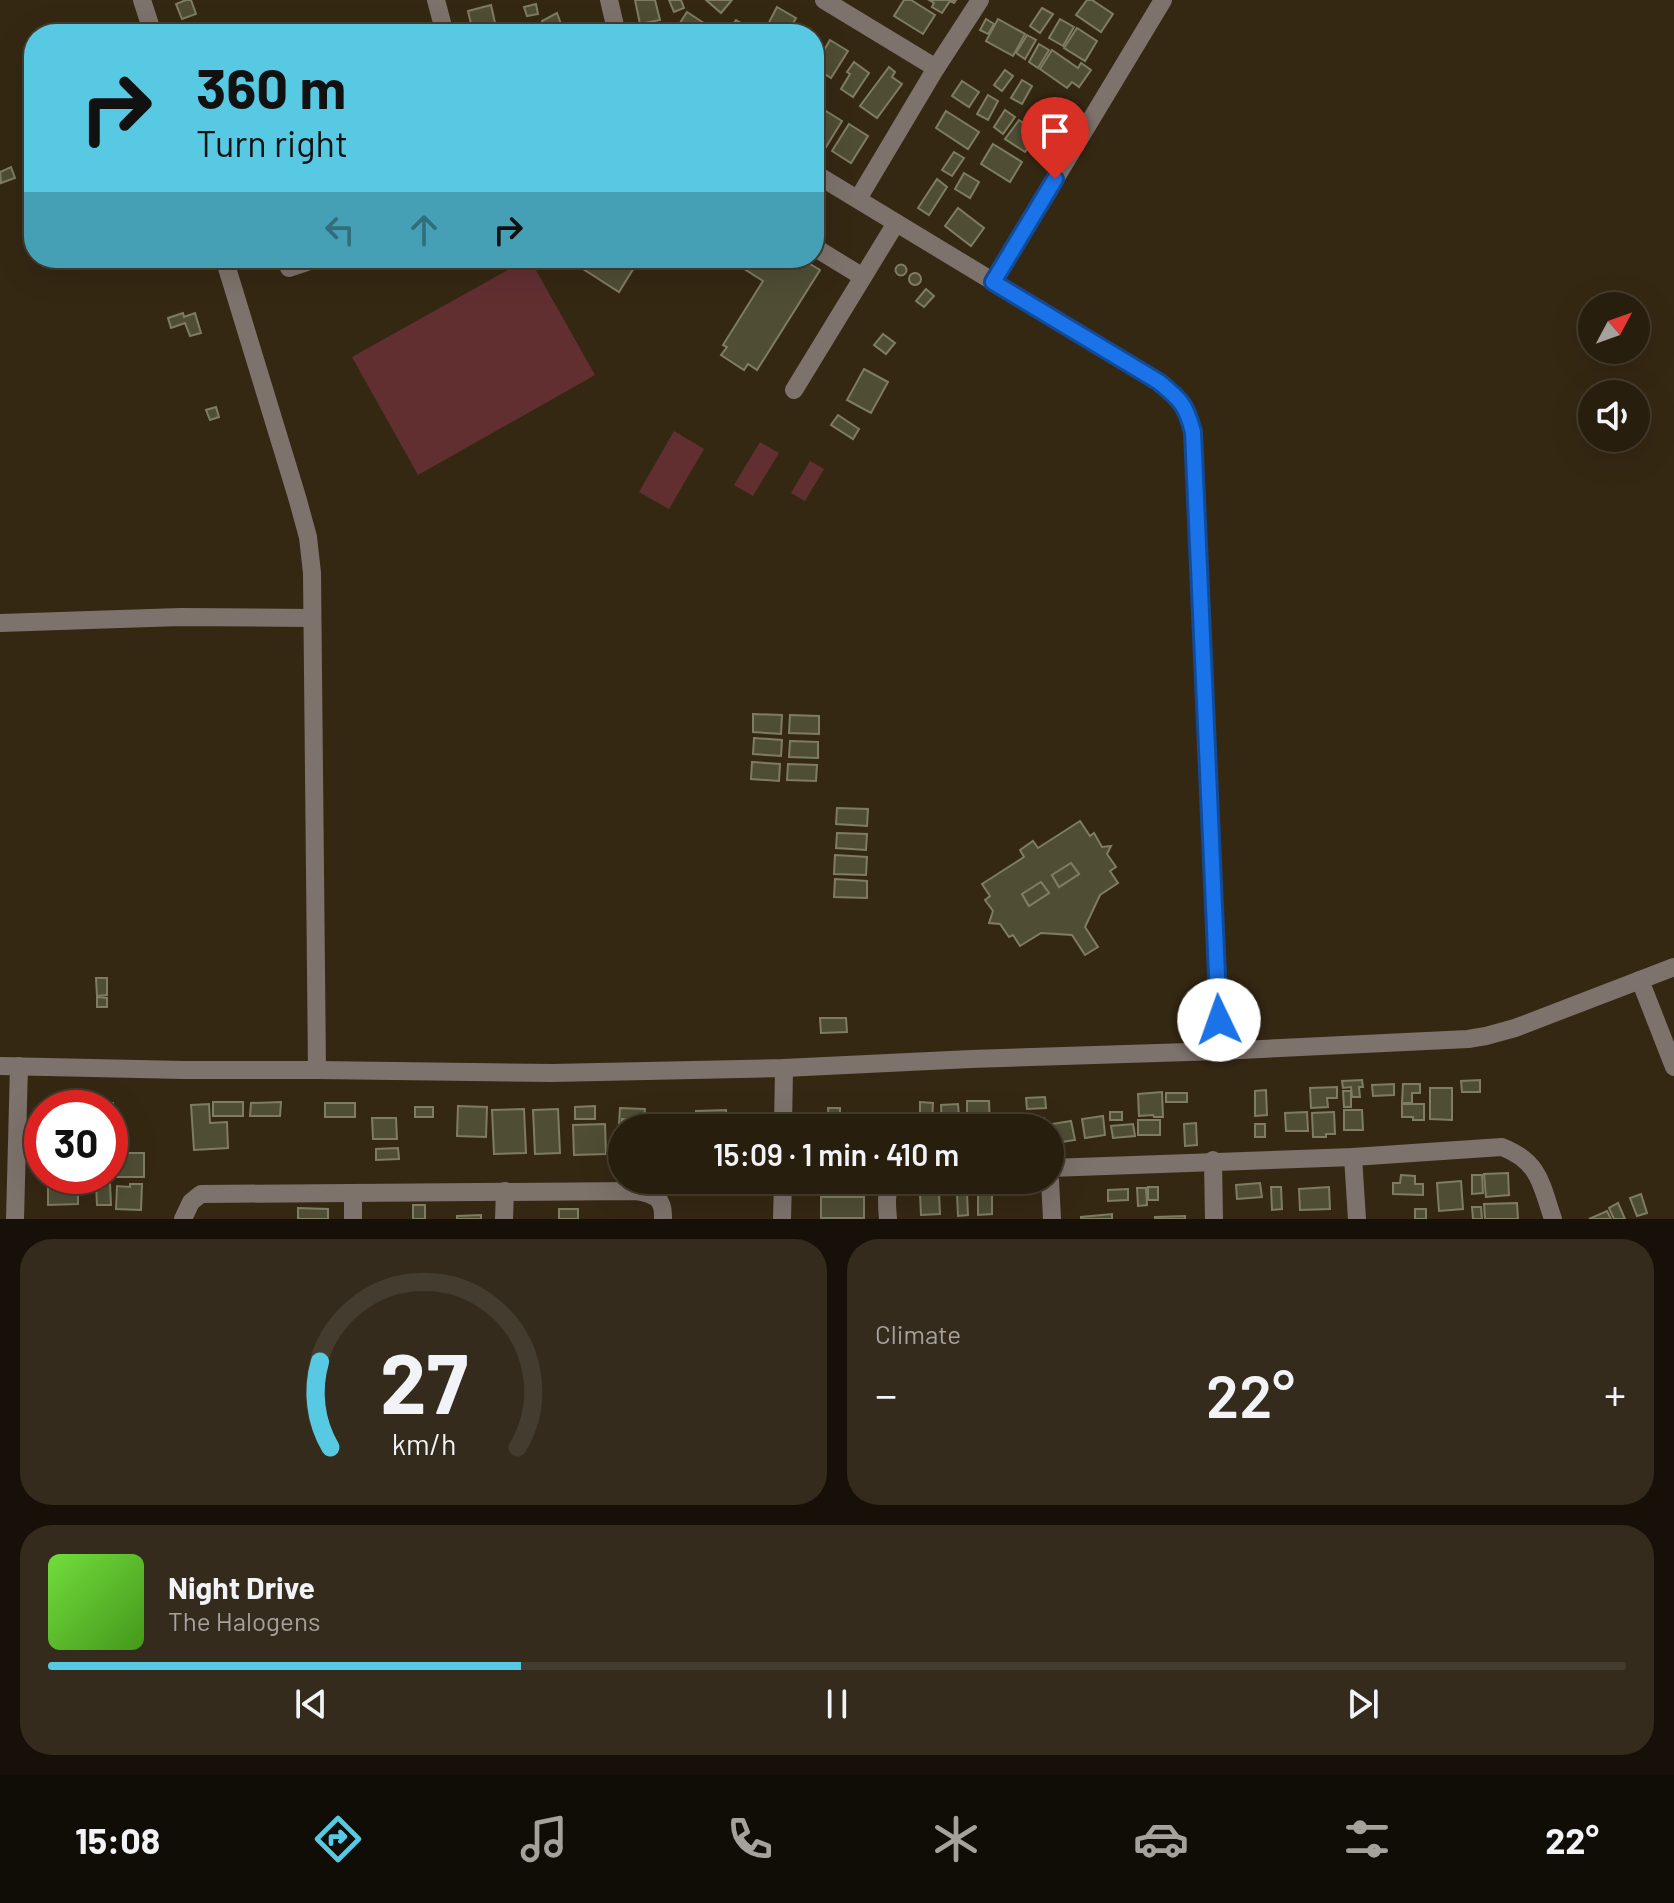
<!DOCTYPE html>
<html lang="en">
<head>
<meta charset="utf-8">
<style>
  body { margin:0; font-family:Barlow,sans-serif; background:#342b1c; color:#f1f3f6; height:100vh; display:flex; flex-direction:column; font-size:30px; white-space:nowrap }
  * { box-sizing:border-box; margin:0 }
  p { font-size:26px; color:#a5a29e }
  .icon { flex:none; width:44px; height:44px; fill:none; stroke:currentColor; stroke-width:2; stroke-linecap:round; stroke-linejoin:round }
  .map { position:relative; height:1219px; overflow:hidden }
  .drawer { display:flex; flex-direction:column; gap:20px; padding:20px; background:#161008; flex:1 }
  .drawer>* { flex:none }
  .banner { position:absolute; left:24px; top:24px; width:800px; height:244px; border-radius:32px; box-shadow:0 8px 32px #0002,0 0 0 2px #443c2e; background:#58c9e3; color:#111; overflow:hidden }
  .needle { width:52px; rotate:49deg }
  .tools { position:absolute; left:1578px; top:292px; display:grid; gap:16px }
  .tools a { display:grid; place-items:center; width:72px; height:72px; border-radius:50%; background:#281e0e; box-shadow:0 8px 32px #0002,0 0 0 2px #443c2e; font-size:40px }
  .speed { position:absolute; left:24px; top:1090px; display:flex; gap:16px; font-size:40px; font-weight:700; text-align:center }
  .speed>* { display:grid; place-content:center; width:104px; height:104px; border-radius:50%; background:#281e0e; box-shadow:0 8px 32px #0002,0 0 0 2px #443c2e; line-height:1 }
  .speed .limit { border:12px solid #d22; background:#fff; color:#111 }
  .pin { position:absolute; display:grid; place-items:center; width:68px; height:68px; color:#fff; margin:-82px -34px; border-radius:50% 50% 50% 0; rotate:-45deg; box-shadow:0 0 8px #0007 }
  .pin .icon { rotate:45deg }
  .me { position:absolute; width:88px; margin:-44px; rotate:357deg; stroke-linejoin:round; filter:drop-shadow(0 0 6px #0008) }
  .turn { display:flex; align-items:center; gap:28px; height:168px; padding:0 40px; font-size:36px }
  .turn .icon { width:104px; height:104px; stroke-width:2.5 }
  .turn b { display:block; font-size:56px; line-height:68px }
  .lanes { display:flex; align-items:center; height:76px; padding:0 40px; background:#0003; justify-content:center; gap:40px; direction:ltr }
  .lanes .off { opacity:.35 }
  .big { font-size:60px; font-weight:600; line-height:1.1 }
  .drawer .tile { flex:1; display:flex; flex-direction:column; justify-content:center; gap:12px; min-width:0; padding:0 28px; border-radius:32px; background:#342b1c }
  .drawer .dial { align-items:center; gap:0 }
  .dial svg { height:208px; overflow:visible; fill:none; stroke:#443c2e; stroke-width:7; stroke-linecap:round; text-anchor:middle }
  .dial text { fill:#f1f3f6; stroke:none }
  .song { display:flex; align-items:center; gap:24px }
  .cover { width:96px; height:96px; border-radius:12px; background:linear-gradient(135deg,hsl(100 70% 55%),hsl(100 70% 35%)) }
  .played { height:8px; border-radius:4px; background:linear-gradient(90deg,#58c9e3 30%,#443c2e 30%) }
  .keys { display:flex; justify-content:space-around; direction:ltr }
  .heat { display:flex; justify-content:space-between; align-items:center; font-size:44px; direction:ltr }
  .drawer .tiles { flex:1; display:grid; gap:20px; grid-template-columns:1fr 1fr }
  .tile:last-child { grid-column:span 2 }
  .trip { position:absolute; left:608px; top:1114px; width:456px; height:80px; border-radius:40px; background:#281e0e; box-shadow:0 8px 32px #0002,0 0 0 2px #443c2e; font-weight:600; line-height:80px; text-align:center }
  .menu { display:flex; height:128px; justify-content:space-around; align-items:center; background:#100c06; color:#a5a29e }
  .menu .icon { width:56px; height:56px }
  .menu .on { color:#58c9e3 }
  .menu b { font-size:36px; color:#f1f3f6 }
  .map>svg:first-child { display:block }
</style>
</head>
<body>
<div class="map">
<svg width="1674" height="1219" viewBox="0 0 1674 1219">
  <rect width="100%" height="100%" fill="#352813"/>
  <g fill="#622f31">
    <path d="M529,258L595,375L418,475L352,357Z"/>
    <path d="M674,431L704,449L669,509L639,492Z"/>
    <path d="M760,442L779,453L753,496L734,485Z"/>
    <path d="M810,461L824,469L805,501L791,493Z"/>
  </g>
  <g fill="#4f4d34" stroke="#7e7c61" stroke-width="2" fill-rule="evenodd">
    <path d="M186,0H191L196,14L182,19L176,4Z"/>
    <path d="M635,0H655L660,20L640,24Z"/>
    <path d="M669,0H681L684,8L674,12Z"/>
    <path d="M706,0H732L721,13Z"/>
    <path d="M904,0H911L935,15L923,34L894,16Z"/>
    <path d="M929,0H956L954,3L950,1L942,13L932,7L934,3Z"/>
    <path d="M1087,0H1092L1113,14L1101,32L1076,15Z"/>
    <path d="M536,4L538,14L527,16L524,7Z"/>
    <path d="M491,5L495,23L472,28L468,11Z"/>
    <path d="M777,7L796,18L787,34H763Z"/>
    <path d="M1042,8L1053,14L1040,33L1030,26Z"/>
    <path d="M687,12L710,27L706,34H673Z"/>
    <path d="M557,13L561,24L544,29L542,21Z"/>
    <path d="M986,19L994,24L988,34L980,30Z"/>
    <path d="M998,19L1025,34L1013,56L986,41Z"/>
    <path d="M1060,19L1074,27L1063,46L1049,38Z"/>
    <path d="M736,20L754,31L752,34H739L730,29Z"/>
    <path d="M539,26L541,34H530L529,29Z"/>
    <path d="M1077,28L1097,41L1085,61L1064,48Z"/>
    <path d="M1027,35L1036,40L1025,59L1016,53Z"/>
    <path d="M830,40L848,51L831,78L814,67Z"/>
    <path d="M1039,44L1049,50L1038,68L1029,62Z"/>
    <path d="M1052,50L1078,68L1081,63L1091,70L1079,87L1072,82L1067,88L1040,69Z"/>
    <path d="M854,62L869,73L853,97L841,89L850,74L847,72Z"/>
    <path d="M889,67L895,72L892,77L902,84L877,118L860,106Z"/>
    <path d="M1005,70L1013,76L1002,91L994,85Z"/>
    <path d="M1022,80L1032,86L1022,104L1011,98Z"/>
    <path d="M962,81L979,92L969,107L952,96Z"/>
    <path d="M814,90L822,94L816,106L814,105Z"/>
    <path d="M988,95L998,101L988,120L977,114Z"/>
    <path d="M1005,110L1015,117L1003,134L994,127Z"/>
    <path d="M826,111L842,121L826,147L814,139V129Z"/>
    <path d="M946,111L979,132L968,149L936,128Z"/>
    <path d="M1019,120L1038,133L1025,152L1005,139Z"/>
    <path d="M849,124L868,136L851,163L832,151Z"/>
    <path d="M993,144L1022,162L1010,182L981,164Z"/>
    <path d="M954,152L964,158L952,176L942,170Z"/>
    <path d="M11,167L15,178L1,183L0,172Z"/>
    <path d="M964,173L979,182L970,198L955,189Z"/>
    <path d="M937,179L947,187L929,215L918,208Z"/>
    <path d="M958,208L984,228L971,246L945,226Z"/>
    <path d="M590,258H640L619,292L583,269Z"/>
    <path d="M727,258H768L781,266L786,258H800L820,270L757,370L748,364L744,370L721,355L727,347L723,345L763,281Z"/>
    <circle cx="901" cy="270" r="5.5"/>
    <circle cx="915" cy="279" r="6"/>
    <path d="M926,289L934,296L924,307L916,301Z"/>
    <path d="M183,313L184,317L195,313L201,333L190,336L185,323L171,328L168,318Z"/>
    <path d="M883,334L895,343L886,354L874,345Z"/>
    <path d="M864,369L888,382L871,413L847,400Z"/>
    <path d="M216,407L219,417L210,420L206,410Z"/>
    <path d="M838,415L859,429L853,439L831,425Z"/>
    <path d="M753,714L782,715L781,734L753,732Z"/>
    <path d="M790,715L819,716V734L789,733Z"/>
    <path d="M754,738L782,740L781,756L753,754Z"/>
    <path d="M790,741L818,742V758L789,757Z"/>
    <path d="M752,762L780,764L779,781L751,779Z"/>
    <path d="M788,764L817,765L816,781L787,780Z"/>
    <path d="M837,808L868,809L867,826L836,824Z"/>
    <path d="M1080,821L1090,836L1094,833L1102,847L1111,846L1107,854L1116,867L1110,871L1118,883L1100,895L1085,927L1098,947L1085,955L1072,935L1041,933L1020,946L1013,935L1009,937L1000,924L989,923L993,911L985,900L990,896L982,884L1024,857L1020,850L1033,841L1038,848ZM1071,863L1079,874L1059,887L1052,875ZM1041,882L1049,893L1029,906L1022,894Z"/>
    <path d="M837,833L867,834L866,850L836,848Z"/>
    <path d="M835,855L867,857L866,875L834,874Z"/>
    <path d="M1071,863L1079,874L1059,887L1052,875Z"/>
    <path d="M835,879L867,881V898L834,897Z"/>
    <path d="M1041,882L1049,893L1029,906L1022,894Z"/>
    <path d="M96,978H107V995L97,996Z"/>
    <path d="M97,997L107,998V1007H97Z"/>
    <path d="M820,1018H846L847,1032L821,1033Z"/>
    <path d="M1362,1080L1363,1087H1359L1360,1097H1352L1351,1087L1343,1088L1342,1081Z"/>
    <path d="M1480,1080V1092H1462L1461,1081Z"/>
    <path d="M1394,1084V1095L1373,1096L1372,1085Z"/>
    <path d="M1403,1084H1420V1093H1412V1103H1402Z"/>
    <path d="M1337,1087V1098H1327L1328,1107L1311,1108L1310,1088Z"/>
    <path d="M1430,1088H1452V1120L1430,1119Z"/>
    <path d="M1266,1090L1267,1115L1255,1116V1091Z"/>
    <path d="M1343,1091H1351V1107H1344Z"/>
    <path d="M1162,1092L1163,1117H1154L1153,1115L1139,1116L1138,1094Z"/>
    <rect x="1166" y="1093" width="21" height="9"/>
    <path d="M1045,1097L1046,1108L1027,1109L1026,1098Z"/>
    <path d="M967,1101H989L990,1128H967Z"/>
    <rect x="213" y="1102" width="30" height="14"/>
    <path d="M281,1102L280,1116H250L251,1103Z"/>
    <path d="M920,1102L933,1103L932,1123H920Z"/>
    <path d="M100,1103H113V1136H110V1108H100Z"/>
    <rect x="325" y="1103" width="30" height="14"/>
    <path d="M209,1104L210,1123L227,1122L228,1148L194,1150L191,1105Z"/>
    <path d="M958,1104L960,1128H942L941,1105Z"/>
    <path d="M1402,1104H1424V1120H1413V1117H1402Z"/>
    <path d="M458,1106L487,1107L486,1137L457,1136Z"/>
    <path d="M595,1106V1119H575V1107Z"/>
    <rect x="415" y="1107" width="18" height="10"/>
    <path d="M620,1108L645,1109L644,1120L622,1119V1124H619Z"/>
    <path d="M828,1108H840V1125H829Z"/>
    <path d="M524,1109L526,1153L494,1154L492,1110Z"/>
    <path d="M558,1109L560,1153L535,1154L533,1110Z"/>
    <path d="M726,1110L727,1122L696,1124V1111Z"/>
    <path d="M1344,1110H1362L1363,1130H1344Z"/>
    <rect x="1110" y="1112" width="12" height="8"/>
    <path d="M1307,1112L1308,1131H1286L1285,1113Z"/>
    <path d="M1334,1112L1335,1134H1326V1137H1313L1312,1113Z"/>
    <path d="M1103,1116L1105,1135L1085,1138L1082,1119Z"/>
    <path d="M372,1118H396L397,1139H373Z"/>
    <path d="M1025,1118H1044V1128H1026Z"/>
    <path d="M1018,1120L1019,1128H1001V1121Z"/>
    <rect x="1138" y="1120" width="22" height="15"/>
    <path d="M1071,1121L1075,1140L1055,1143L1052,1124Z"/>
    <path d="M1196,1123L1197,1145L1185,1146L1184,1124Z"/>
    <path d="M605,1124L606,1154L574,1155L573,1125Z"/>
    <path d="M1133,1124L1135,1136L1113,1138L1111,1126Z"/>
    <rect x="1255" y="1124" width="10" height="13"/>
    <path d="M398,1148L399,1159L376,1160V1149Z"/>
    <rect x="115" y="1153" width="29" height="24"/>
    <path d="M1508,1173L1509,1195L1486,1197L1484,1174Z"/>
    <path d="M1401,1175L1415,1176V1184H1423V1195L1393,1194V1183H1400Z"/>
    <path d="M1472,1175H1482L1483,1193L1472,1194Z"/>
    <rect x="821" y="1180" width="35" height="5"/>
    <path d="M1461,1181L1463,1209L1439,1211L1437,1183Z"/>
    <path d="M48,1183H78V1204L48,1205Z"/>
    <path d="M1260,1183L1262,1197L1237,1199L1236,1185Z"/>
    <path d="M96,1184H110L111,1205H97Z"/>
    <path d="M130,1184H142L141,1210L116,1209L117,1186L130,1187Z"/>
    <rect x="1148" y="1187" width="10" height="13"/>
    <path d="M1271,1187H1281L1282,1209L1272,1210Z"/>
    <path d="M1329,1187L1330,1209L1300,1210L1299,1189Z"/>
    <path d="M1137,1188H1146L1147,1205L1138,1206Z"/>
    <path d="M1128,1189V1200L1108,1201V1190Z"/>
    <path d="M939,1193L940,1214L921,1215L920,1194Z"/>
    <path d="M967,1193L968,1215L958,1216L957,1194Z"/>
    <path d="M992,1194V1214L978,1215V1195Z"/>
    <path d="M1641,1194L1647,1213L1637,1216L1630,1198Z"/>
    <rect x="821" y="1197" width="43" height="21"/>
    <path d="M1517,1203L1518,1219H1485L1484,1204Z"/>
    <path d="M1618,1203L1625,1219H1614L1609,1208Z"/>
    <rect x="413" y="1205" width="12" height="14"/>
    <path d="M1472,1207H1481L1482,1219H1473Z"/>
    <path d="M298,1208L328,1209V1219H298Z"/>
    <rect x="559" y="1209" width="19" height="10"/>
    <rect x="1415" y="1209" width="11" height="10"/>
    <path d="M1607,1211L1611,1219H1589Z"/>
    <path d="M1112,1214V1219H1081V1217Z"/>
    <path d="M481,1215V1219H457V1216Z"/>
    <path d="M1185,1216V1219H1155V1217Z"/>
  </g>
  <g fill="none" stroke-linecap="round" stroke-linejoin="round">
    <g stroke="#7e726c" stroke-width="18">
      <path d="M142,0L153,34"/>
      <path d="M436,0L445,34"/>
      <path d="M609,0L617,34"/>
      <path d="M824,0L936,68"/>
      <path d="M814,173L1159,382C1180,400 1186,405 1193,432L1220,1051"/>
      <path d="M858,199L936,68L980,0"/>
      <path d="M814,247L863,277"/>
      <path d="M224,258L297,497L308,537L312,573L317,1070"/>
      <path d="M289,268L319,258"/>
      <path d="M993,282L1163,0"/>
      <path d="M794,390L896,223"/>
      <path d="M0,623L180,617L312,618"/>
      <path d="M1640,980L1674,1067"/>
      <path d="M0,1066L184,1070H317L552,1073L784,1068L971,1059L1220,1051L1468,1039L1486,1036L1515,1028L1674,967"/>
      <path d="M783,1128L784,1068"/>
      <path d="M1353,1157L1357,1219"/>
      <path d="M1213,1160L1214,1219"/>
      <path d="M1050,1168L1353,1157L1502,1147C1540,1162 1541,1184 1553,1219"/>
      <path d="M1050,1180L1052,1219"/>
      <path d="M15,1219L19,1066"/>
      <path d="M183,1219L191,1202L201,1194L636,1191C655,1194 664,1198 663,1219"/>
      <path d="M353,1219V1193"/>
      <path d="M504,1219L505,1191"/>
      <path d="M782,1219L783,1180"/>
      <path d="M888,1219C887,1204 884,1191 896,1180"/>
    </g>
  </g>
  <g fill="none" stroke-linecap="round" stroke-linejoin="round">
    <defs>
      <path id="route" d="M1055,179L993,282L1159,382C1181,400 1186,405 1193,432L1219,1020"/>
    </defs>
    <use href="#route" stroke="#114b97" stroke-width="20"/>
    <use href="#route" stroke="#1a73e8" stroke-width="14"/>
  </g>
</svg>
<div class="tools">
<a><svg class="needle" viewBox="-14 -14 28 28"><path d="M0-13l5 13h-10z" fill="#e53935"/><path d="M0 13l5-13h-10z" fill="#a5a29e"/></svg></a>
<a><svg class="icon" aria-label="sound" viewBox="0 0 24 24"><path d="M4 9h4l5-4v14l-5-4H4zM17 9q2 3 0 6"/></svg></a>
</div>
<div class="speed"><div class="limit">30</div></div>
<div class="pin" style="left:1055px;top:179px;background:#d93025"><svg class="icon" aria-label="arrive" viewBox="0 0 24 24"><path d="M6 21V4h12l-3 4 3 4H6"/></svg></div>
<svg class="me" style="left:1219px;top:1020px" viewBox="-20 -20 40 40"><circle r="19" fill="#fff"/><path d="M0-13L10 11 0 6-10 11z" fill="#1a73e8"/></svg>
<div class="trip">15:09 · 1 min · 410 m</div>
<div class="banner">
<div class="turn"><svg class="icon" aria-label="right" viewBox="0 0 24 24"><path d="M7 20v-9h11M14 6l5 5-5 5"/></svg><div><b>360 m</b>Turn right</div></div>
<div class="lanes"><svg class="icon off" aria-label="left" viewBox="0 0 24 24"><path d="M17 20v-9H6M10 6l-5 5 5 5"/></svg><svg class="icon off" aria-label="ahead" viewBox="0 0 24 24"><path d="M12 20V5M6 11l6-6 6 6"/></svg><svg class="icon" aria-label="right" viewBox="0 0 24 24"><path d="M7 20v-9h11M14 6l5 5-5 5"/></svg></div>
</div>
</div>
<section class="drawer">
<div class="tiles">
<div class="tile dial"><svg viewBox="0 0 100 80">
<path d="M14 69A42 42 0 1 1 86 69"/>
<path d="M14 69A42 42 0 0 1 10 36" stroke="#58c9e3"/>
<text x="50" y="56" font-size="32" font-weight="700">27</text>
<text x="50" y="72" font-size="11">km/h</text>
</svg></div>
<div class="tile"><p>Climate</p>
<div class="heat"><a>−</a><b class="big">22°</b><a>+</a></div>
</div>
<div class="tile">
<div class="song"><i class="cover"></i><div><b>Night Drive</b><p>The Halogens</p></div></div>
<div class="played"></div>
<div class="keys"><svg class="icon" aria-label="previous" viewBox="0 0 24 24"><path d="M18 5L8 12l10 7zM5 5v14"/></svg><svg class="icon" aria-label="pause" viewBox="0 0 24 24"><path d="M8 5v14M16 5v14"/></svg><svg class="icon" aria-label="next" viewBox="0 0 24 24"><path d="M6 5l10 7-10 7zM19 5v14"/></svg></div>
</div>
</div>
</section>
<nav class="menu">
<b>15:08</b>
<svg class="icon on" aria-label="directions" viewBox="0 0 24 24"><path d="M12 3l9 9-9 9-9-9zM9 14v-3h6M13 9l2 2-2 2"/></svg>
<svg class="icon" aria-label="music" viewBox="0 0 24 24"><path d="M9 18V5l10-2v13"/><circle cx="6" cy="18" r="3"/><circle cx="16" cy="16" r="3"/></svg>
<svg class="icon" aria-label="phone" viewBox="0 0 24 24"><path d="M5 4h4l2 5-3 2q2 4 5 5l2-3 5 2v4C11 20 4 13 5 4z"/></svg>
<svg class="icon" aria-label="climate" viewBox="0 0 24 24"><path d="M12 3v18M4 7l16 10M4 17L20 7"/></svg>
<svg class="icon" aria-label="car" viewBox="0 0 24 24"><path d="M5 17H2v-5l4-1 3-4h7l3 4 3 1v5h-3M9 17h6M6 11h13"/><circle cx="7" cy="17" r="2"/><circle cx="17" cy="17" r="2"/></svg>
<svg class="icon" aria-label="filters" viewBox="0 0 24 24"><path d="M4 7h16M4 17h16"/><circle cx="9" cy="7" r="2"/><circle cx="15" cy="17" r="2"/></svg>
<b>22°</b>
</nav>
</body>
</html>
